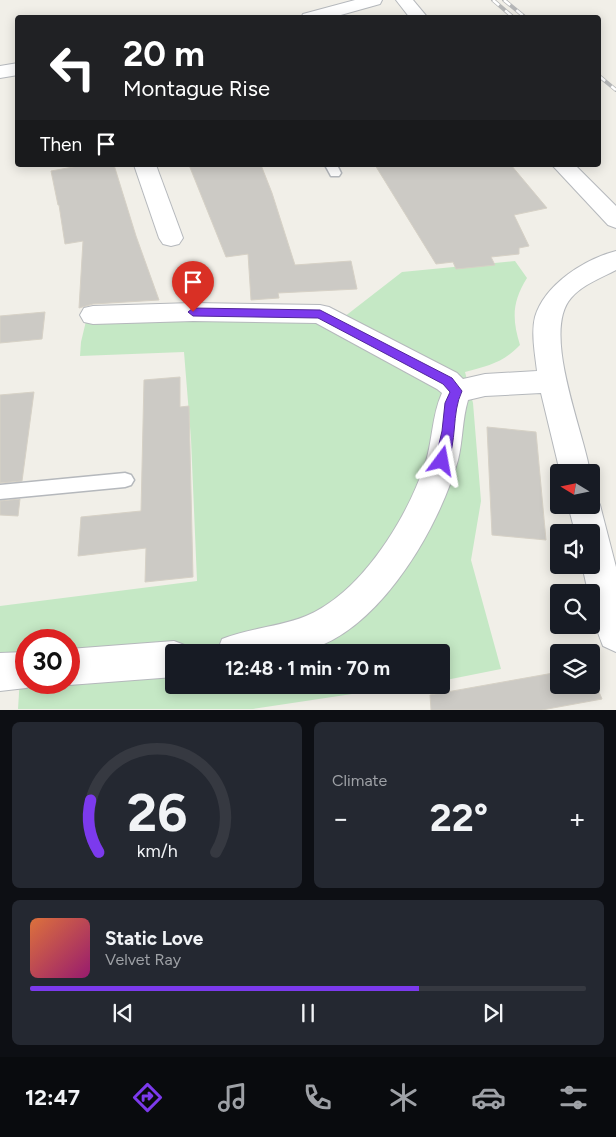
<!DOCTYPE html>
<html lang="en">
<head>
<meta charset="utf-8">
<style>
  body { margin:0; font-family:Figtree,sans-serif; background:#242831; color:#f1f3f6; height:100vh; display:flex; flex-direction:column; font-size:19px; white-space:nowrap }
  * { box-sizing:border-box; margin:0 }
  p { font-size:16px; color:#9ea1a6 }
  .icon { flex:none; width:28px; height:28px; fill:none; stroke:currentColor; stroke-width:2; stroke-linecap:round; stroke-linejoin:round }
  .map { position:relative; height:710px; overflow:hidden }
  .drawer { display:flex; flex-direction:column; gap:12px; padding:12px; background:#0d0f14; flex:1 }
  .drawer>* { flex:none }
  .guide { position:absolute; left:15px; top:15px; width:586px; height:152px; border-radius:5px; box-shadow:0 2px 12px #0003; background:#202124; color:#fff; overflow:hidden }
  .needle { width:32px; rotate:280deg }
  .buttons { position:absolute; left:550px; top:464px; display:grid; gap:10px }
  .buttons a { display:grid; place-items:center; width:50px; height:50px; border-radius:5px; background:#171b24; box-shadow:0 2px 12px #0003; font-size:25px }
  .speed { position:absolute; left:15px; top:629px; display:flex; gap:10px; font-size:25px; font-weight:700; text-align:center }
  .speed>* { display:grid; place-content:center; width:65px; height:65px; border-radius:50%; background:#171b24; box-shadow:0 2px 12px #0003; line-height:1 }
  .speed .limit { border:8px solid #d22; background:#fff; color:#111 }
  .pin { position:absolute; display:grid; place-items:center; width:42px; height:42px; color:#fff; margin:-51px -21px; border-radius:50% 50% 50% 0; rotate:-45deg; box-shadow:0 0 5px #0007 }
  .pin .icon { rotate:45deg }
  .me { position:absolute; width:55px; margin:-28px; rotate:13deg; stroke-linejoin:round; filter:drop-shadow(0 0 4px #0008) }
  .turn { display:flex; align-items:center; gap:18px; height:105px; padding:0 25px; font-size:22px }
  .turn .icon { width:65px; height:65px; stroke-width:2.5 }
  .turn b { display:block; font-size:35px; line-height:42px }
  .then { display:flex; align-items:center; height:48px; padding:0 25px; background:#0003; gap:10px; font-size:19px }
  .big { font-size:38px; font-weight:700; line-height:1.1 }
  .drawer .widget { flex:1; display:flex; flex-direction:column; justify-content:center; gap:8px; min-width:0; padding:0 18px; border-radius:8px; background:#242831 }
  .drawer .dial { align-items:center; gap:0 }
  .dial svg { height:130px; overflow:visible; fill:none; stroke:#363941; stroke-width:7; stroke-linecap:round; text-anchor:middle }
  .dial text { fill:#f1f3f6; stroke:none }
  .song { display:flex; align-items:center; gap:15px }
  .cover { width:60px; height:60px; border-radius:8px; background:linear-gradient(135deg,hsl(20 70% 55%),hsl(320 70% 35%)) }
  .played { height:5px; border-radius:2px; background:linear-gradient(90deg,#7c3aed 70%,#363941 70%) }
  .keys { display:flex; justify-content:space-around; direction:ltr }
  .heat { display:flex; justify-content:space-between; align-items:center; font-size:28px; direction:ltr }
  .drawer .tiles { flex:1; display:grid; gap:12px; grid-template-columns:1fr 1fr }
  .widget:last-child { grid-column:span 2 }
  .trip { position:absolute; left:165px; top:644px; width:285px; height:50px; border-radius:5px; background:#171b24; box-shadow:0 2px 12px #0003; font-weight:700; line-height:50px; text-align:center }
  .menu { display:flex; height:80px; justify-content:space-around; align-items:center; background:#090b0e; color:#9ea1a6 }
  .menu .icon { width:35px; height:35px }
  .menu .current { color:#7c3aed }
  .menu b { font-size:22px; color:#f1f3f6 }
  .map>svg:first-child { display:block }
</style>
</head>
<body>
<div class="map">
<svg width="616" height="710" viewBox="0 0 616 710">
  <rect width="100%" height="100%" fill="#f1efe8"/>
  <path fill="#c5e8c5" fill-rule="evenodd" d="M515,261L527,278C512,302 512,319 520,345C503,363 488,366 465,372L473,403L481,501L471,560L501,669L441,681V652H174V685H412L253,709H18L21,662L0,664V606L197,581L191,439L184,352L80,356L81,342L86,321L344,317L402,272ZM26,640H69V682H26Z"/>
  <g fill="#cccac5" stroke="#d6d1c6">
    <path d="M84,165H114L136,236L159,300L93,304L79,308L83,241L65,244L59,205H58L51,171Z"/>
    <path d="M189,165H261L272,193L295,265L351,261L357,289L278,293L279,298L251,300L248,254L226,257Z"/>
    <path d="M375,165H511L547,208L514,215L529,246L519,248V254L491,257L495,265L456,269L453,262L436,264Z"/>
    <path d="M45,312L42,339L0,343V316Z"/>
    <path d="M180,377V407L189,406L193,577L145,582L146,548L78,556L81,517L141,511L144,380Z"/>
    <path d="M34,392L22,481L0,483V395Z"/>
    <path d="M487,427L536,432L546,540L492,535Z"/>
    <path d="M20,499L18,516L0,515V501Z"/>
    <path d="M559,672V685H591V673L602,699L542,710H431L430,695Z"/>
  </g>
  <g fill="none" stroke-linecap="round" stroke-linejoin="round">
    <defs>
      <g id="lane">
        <path d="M325,165H337L341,173L339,176H331Z"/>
        <path d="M125,473L131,475L134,480L131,485L125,487L0,499V485Z"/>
      </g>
      <g id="street">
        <path d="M355,0H382L380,4L330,18H301L303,14Z"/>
        <path d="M396,0H413L428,18H410Z"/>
        <path d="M18,63V75L0,78V66Z"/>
        <path d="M134,165H156L183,238L179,244L171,246L163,244L159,238Z"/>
        <path d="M552,165H575L616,206V228L608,225Z"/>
        <path d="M616,251V270C601,278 582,285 571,298C541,332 584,432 590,472H560L541,393L485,396L468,400C462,420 463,440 458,460C440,525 386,618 322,645C315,647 308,652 301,652C276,656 243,652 217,652L222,639C249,628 279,627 306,616C361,593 405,521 424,467C433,443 431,417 442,393L437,389L316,323L193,321L93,324L84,322L80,315L84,308L93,306L193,303L320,305L329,307L457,373L463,379L485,374L537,371C535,354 531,333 535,317C545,284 585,259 616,251Z"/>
        <path d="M591,494L595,495L600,505L616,567V652L603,646C596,629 591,611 591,592H588L582,565H591V532H575L568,505H591Z"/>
        <path d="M174,641L187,646L190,652H174V677L69,685L62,682H69V649Z"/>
        <path d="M26,652V682L39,683L26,688L0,691V653Z"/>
      </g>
    </defs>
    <use href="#lane" stroke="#b5b8bc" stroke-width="3"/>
    <use href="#street" stroke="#b5b8bc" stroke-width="2"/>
    <use href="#lane" fill="#fff" fill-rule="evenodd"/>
    <use href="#street" fill="#fff" fill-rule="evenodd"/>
    <defs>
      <g id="rail">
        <path d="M493,0L514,18"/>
        <path d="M504,0L526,18"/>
        <path d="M599,76L616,90"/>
      </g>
    </defs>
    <use href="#rail" stroke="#b6b7b8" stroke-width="4"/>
    <use href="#rail" stroke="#fff" stroke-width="2.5" stroke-dasharray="8" stroke-linecap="butt"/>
  </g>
  <path fill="#7c3aed" stroke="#51269a" d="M193,308L320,310L452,378L462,391C451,414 458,442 446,465L442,466L437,465L435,461L442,431L445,403L450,392L443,384L318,318L193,316L188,312Z"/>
</svg>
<div class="buttons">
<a><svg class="needle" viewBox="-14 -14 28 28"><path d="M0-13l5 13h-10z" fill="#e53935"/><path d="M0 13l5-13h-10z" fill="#9ea1a6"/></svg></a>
<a><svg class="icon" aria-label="sound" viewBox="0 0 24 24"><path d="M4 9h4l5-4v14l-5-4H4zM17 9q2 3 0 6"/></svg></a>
<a><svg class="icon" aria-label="search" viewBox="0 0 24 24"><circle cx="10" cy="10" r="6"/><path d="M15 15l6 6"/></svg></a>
<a><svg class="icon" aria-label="layers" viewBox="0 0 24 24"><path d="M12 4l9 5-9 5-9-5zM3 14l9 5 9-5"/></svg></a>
</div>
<div class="speed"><div class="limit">30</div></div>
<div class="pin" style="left:193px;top:312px;background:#d93025"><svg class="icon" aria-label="arrive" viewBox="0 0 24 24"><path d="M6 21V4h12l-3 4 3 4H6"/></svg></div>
<svg class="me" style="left:442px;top:461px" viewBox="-20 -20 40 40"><path d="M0-17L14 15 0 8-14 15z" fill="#7c3aed" stroke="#fff" stroke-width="4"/></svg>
<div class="trip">12:48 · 1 min · 70 m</div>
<div class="guide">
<div class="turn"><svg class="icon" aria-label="left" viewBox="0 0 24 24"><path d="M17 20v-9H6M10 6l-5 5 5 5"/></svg><div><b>20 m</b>Montague Rise</div></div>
<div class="then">Then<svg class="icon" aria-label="arrive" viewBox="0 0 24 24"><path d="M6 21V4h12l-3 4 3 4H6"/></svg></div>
</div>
</div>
<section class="drawer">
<div class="tiles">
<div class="widget dial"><svg viewBox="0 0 100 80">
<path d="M14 69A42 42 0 1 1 86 69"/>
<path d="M14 69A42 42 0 0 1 9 37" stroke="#7c3aed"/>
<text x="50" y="56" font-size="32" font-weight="700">26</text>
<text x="50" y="72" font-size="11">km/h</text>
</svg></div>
<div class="widget"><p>Climate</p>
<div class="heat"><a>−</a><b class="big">22°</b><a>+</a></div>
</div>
<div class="widget">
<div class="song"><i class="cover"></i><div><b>Static Love</b><p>Velvet Ray</p></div></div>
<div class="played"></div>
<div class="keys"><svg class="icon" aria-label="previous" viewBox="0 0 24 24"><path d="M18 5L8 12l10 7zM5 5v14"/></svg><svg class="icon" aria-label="pause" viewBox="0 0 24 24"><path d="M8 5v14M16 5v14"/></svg><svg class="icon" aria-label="next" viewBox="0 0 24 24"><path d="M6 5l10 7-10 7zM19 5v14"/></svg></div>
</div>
</div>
</section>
<nav class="menu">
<b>12:47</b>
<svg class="icon current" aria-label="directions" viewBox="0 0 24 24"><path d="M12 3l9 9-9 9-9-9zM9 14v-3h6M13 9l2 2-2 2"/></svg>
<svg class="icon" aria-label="music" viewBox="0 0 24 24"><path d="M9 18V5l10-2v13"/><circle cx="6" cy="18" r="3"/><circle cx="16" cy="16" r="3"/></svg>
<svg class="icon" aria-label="phone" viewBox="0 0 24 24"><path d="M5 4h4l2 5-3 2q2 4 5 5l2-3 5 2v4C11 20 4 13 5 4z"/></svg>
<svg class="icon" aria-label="climate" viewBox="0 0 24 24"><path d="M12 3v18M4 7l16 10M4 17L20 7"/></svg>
<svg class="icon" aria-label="car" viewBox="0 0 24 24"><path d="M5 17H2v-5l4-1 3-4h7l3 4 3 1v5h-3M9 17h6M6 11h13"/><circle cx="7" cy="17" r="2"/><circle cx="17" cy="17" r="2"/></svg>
<svg class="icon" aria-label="filters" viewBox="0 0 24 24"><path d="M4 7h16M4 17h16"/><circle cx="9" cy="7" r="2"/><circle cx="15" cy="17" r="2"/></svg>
</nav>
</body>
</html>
